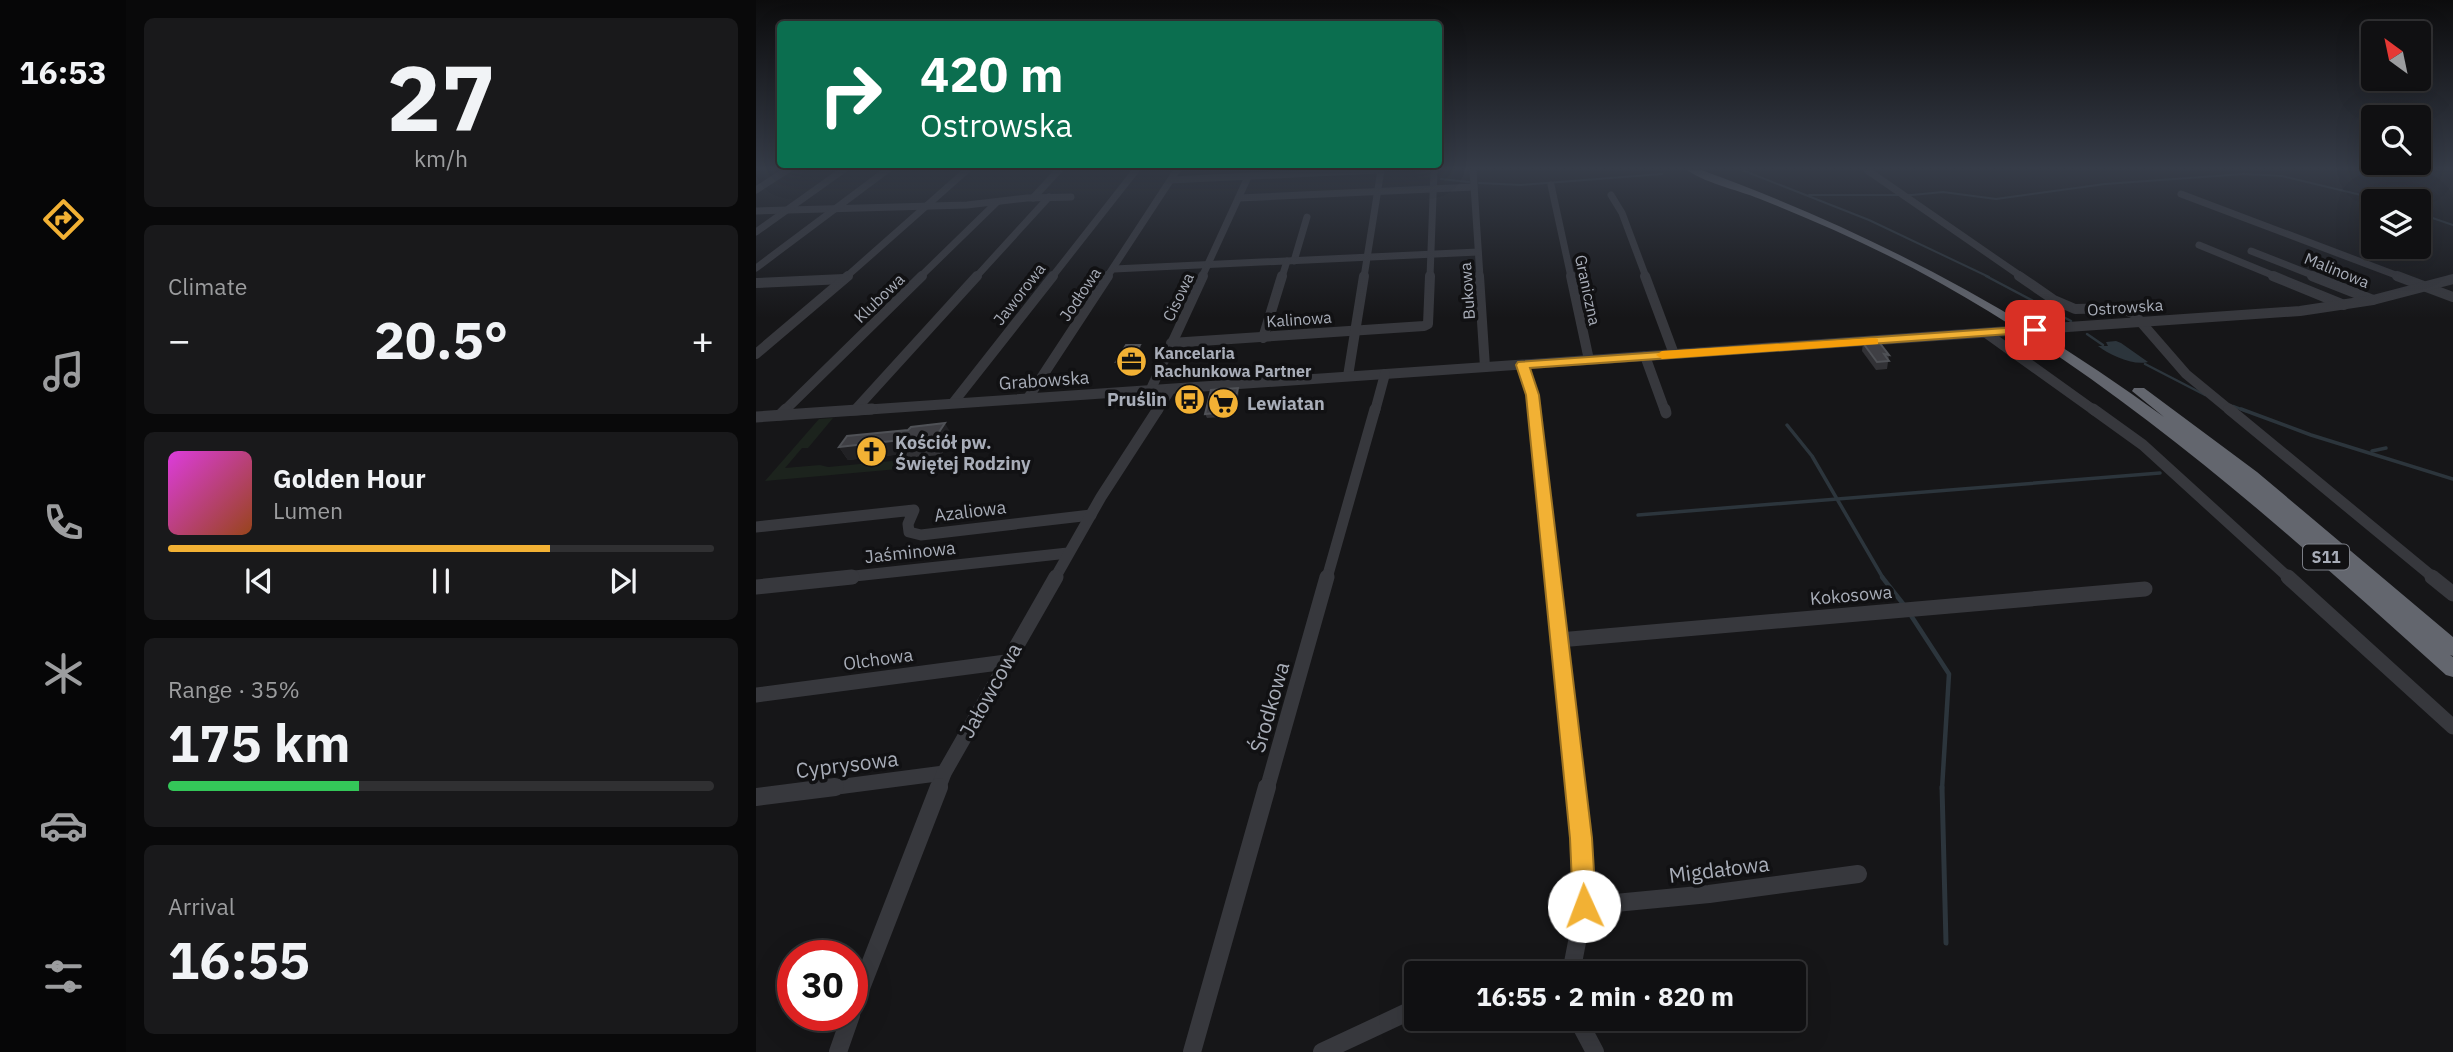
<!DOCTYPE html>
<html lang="en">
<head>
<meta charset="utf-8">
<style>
  body { margin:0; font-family:"IBM Plex Sans",sans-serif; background:#19191b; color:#f1f3f6; height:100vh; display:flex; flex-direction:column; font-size:26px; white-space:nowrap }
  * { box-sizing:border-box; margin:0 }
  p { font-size:23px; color:#9c9d9f }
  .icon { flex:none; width:38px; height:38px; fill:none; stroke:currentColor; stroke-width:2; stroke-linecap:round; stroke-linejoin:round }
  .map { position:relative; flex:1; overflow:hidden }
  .panel { display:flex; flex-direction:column; gap:18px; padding:18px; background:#09090a; width:630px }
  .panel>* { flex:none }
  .guide { position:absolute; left:21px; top:21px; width:665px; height:147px; border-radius:7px; box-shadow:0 7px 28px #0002,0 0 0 2px #303032; background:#0b6e4f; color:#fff; overflow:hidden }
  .needle { width:46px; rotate:327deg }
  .tools { position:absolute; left:1605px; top:21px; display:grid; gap:14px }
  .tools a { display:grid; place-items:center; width:70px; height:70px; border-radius:7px; background:#101012; box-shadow:0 7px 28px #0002,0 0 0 2px #303032; font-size:35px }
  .speed { position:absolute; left:21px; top:940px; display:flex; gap:14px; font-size:35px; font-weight:700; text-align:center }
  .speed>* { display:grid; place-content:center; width:91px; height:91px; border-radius:50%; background:#101012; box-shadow:0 7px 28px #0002,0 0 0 2px #303032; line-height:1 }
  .speed .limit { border:10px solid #d22; background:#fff; color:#111 }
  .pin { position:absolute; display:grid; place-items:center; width:60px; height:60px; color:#fff; margin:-30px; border-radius:14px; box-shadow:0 4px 10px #0006 }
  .me { position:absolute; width:77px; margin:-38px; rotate:358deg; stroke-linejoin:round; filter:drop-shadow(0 0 5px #0008) }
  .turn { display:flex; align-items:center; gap:24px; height:147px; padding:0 28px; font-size:32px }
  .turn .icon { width:91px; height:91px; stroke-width:2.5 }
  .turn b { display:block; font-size:49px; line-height:60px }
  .big { font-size:52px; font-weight:800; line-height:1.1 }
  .panel .widget { flex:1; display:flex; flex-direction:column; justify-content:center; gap:10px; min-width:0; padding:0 24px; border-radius:10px; background:#19191b }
  .panel .dial { align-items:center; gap:0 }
  .dial b { font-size:91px; line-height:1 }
  .song { display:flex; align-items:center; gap:21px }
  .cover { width:84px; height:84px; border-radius:10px; background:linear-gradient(135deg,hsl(300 70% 55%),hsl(20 70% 35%)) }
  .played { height:7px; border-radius:4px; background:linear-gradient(90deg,#f2b134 70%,#303032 70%) }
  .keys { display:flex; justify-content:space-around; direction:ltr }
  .heat { display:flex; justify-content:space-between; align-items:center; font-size:38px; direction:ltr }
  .charge { height:10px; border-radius:5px; background:linear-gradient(90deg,#34c759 35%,#303032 0) }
  .trip { position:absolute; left:648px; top:961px; width:402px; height:70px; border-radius:7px; background:#101012; box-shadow:0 7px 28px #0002,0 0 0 2px #303032; font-weight:800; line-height:70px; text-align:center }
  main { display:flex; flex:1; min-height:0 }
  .dock { display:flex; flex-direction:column; width:126px; justify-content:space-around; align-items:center; background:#060607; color:#9c9d9f }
  .dock .icon { width:49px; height:49px }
  .dock .selected { color:#f2b134 }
  .dock b { font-size:32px; color:#f1f3f6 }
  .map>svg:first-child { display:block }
</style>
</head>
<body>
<main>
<nav class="dock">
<b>16:53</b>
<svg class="icon selected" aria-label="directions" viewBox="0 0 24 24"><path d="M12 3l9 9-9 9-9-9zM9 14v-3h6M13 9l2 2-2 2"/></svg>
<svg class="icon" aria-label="music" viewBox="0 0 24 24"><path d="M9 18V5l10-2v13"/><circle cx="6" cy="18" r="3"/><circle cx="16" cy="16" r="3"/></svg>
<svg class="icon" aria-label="phone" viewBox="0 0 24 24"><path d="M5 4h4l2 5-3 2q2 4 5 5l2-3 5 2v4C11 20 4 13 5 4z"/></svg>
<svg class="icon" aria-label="climate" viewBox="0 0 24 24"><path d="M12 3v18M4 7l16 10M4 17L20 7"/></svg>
<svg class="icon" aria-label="car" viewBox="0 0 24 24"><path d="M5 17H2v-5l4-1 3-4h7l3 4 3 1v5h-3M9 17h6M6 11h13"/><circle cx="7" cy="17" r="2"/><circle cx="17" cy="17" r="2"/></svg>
<svg class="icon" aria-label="filters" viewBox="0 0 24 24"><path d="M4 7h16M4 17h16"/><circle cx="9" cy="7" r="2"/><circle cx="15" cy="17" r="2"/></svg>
</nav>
<section class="panel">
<div class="widget dial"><b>27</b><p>km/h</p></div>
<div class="widget"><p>Climate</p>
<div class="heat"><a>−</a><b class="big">20.5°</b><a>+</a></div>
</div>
<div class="widget">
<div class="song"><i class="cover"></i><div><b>Golden Hour</b><p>Lumen</p></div></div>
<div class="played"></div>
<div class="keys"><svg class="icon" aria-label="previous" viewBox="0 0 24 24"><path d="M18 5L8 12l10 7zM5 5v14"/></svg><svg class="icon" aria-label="pause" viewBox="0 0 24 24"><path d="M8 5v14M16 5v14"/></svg><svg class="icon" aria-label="next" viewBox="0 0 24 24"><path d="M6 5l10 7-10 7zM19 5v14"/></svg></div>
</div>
<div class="widget"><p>Range · 35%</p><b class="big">175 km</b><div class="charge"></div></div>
<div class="widget"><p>Arrival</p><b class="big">16:55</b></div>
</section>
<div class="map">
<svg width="1697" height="1052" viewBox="0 0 1697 1052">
  <rect width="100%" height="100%" fill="#161618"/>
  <path fill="#1c231d" d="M77,418L52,448H46L29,468L64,465L72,467L136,461L151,456L142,469L9,481L63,419Z"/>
  <path fill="#2c353c" d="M1360,341L1365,343L1392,362C1377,366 1354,355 1342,346H1352L1350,342Z"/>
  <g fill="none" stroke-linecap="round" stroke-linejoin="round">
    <g stroke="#2c353c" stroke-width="2">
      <path d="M986,170L1113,220L1233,277"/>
      <path d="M685,179L713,182"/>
      <path d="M723,183L765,185L906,174"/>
      <path d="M1053,195H1156L1187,192L1240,199L1349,184L1488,174L1526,176L1630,201"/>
      <path d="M1662,213L1697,225"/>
    </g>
    <g stroke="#2c353c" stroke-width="2.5">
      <path d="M1230,276L1315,321"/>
      <path d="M1331,334L1347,345"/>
      <path d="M1389,364L1449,395"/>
      <path d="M1477,406L1490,411"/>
    </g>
    <g stroke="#2c353c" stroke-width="3.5">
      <path d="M1485,409L1555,435L1697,479"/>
      <path d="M1031,425L1056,456L1127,578"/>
      <path d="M1616,451L1630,448"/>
      <path d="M882,515L1404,473"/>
    </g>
    <g stroke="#2c353c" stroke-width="4.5">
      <path d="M1126,577L1148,605"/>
      <path d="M1154,614L1193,674L1186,789"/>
    </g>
    <path stroke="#2c353c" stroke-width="5" d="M1186,787L1190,943"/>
    <g stroke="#37383d" stroke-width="7">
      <path d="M717,170L724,277"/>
      <path d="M1111,170L1266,277"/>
      <path d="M415,180L621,170"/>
      <path d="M795,185L815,277"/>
      <path d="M0,190L31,170"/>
      <path d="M1425,194L1645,277"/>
      <path d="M855,195L866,213L890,277"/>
      <path d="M277,198L303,170"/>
      <path d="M483,198L718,187"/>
      <path d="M0,211L211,205L271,198L315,197"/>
      <path d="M0,232L87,170"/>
      <path d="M1443,245L1521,277"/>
      <path d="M1495,251L1561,277"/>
      <path d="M538,261L551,217"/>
      <path d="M0,268L131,170"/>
      <path d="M358,269L722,252"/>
      <path d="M90,277L211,170"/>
      <path d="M164,277L241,202"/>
      <path d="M220,277L293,197"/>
      <path d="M296,277L380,170"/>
      <path d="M351,277L421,170"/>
      <path d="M446,277L492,177"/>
      <path d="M526,277L531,261"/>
      <path d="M608,277L625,170"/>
      <path d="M674,277L678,170"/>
    </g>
    <g stroke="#37383d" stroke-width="10">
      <path d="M723,276L729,367"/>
      <path d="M815,276L833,360"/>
      <path d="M889,276L918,354"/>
      <path d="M1263,276L1298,300L1319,309L1363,308L1377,313L1430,374L1475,411"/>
      <path d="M1517,276L1588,305"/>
      <path d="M1556,276L1617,300"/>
      <path d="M1641,276L1697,297"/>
      <path d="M0,283L88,279"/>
      <path d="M1230,333L1339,411"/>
      <path d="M507,338L526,276"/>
      <path d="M415,343L668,326L672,324L674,276"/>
      <path d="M0,354L92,276"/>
      <path d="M889,356L909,411"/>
      <path d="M766,365L776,395L778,411"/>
      <path d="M592,376L608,276"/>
      <path d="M394,391L447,276"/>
      <path d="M272,398L352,276"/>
      <path d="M197,403L297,276"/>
      <path d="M99,410L221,276"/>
      <path d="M28,411L166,276"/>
      <path d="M91,411L1544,311L1617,300L1697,279"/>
      <path d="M401,411L414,390"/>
      <path d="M619,411L629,374"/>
    </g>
    <g stroke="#37383d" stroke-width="11">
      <path d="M778,409L796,578"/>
      <path d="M909,409L910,413"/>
      <path d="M1337,409L1387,445L1533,578"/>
      <path d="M1473,409L1678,578"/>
      <path d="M24,415L30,409"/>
      <path d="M0,417L116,409"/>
      <path d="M0,527L158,510L152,524L153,532L165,535L335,515"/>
      <path d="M80,578L312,553"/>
      <path d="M299,578L345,497L402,409"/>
      <path d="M571,578L619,409"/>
    </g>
    <g stroke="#37383d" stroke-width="15">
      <path d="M796,577L820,789"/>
      <path d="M1532,577L1697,727"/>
      <path d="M1676,577L1697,594"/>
      <path d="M0,587L96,577"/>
      <path d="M803,640L1389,589"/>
      <path d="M0,695L250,662"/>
      <path d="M66,789L188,773"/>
      <path d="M182,789L188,773L300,577"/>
      <path d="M511,789L571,577"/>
    </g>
    <g stroke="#37383d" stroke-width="18">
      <path d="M0,797L79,787"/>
      <path d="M828,906L953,894L1102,874"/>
      <path d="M815,973L828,906L819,787"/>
      <path d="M96,1011L183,787"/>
      <path d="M821,1018L839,1052"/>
      <path d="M82,1052L95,1015"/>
      <path d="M436,1052L511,787"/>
      <path d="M566,1052L660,1008"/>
    </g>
    <path fill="#63666e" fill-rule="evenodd" d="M931,170H945C1112,230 1265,312 1408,417L1376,391L1378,388H1388L1501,472L1697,637V656L1694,655L1697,657V677L1690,675C1531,532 1373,389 1186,284C1129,252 1069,225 1009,201C984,190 953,185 931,170Z"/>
  </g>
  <g fill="#323236">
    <path d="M1107,343L1133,355L1131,369L1120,370L1106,351Z"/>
    <path d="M387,353L378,369L363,370L360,362Z"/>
    <path d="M483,392L478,416L451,418L449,414Z"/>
    <path d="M152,430L197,437L185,455L150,458L147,454L92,460L83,447Z"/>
  </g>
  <g fill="#212124">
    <path d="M384,345L387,353L378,369L375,361Z"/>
    <path d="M482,388L483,392L478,416L477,411Z"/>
    <path d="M189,423L197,437L185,455L177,441Z"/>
    <path d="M145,440L142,445L147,454L92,460L83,447Z"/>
  </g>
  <g fill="#3f3f44" stroke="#4f5156" stroke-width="2">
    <path d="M1123,342L1133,355L1128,354L1133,361L1121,362L1107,343Z"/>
    <path d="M370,345H384L375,361L360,362Z"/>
    <path d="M482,388L477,411L449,414L455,390Z"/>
    <path d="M189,423L177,441L142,445L145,440L83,447L91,436L152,430L155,427Z"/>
  </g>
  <linearGradient id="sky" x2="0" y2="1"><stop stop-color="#0c0c0d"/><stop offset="0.53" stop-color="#363c48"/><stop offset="1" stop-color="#363c48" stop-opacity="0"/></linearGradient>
  <rect width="1697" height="318" fill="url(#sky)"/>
  <path fill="#f2b134" stroke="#9d7322" stroke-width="2" d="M1279,326L1283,327V332L774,368L783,395L836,838L840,906L837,914L828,918L820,914L817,906L814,838L770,395L760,365L762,362Z"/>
  <path fill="#f59e0b" d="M1118,338L1122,339V344L906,359L900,355L906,351Z"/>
  <defs>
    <symbol id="office-disc" viewBox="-11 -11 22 22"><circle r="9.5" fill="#f2b134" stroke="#111113"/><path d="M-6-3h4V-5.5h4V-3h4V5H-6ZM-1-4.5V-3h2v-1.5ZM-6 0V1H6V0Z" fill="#111"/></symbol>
    <symbol id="bus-disc" viewBox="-11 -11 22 22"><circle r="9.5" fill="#f2b134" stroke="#111113"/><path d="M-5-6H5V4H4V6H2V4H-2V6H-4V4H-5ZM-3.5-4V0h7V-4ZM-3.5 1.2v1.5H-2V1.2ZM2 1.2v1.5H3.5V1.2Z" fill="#111"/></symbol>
    <symbol id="supermarket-disc" viewBox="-11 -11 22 22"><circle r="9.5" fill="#f2b134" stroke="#111113"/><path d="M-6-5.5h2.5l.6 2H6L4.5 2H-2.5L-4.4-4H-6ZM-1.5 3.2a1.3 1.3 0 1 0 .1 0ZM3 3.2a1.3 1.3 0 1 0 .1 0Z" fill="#111"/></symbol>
    <symbol id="church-disc" viewBox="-11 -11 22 22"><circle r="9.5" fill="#f2b134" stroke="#111113"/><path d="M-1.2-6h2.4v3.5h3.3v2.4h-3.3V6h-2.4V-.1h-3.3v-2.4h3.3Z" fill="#111"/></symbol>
  </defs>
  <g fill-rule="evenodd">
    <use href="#office-disc" x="358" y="344" width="35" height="35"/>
    <use href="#bus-disc" x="416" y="382" width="35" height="35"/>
    <use href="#supermarket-disc" x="450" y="386" width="35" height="35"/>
    <use href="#church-disc" x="98" y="434" width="35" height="35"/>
  </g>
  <g text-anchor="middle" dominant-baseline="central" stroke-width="7" stroke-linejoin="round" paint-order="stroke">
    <g font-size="16" fill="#a8adb8" stroke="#111113">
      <text transform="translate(1581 270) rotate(22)">Malinowa</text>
      <text transform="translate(832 290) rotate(78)">Graniczna</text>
      <text transform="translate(711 291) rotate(-94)">Bukowa</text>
      <text transform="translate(263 294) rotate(-52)">Jaworowa</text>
      <text transform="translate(324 294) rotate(-56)">Jodłowa</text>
      <text transform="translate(422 297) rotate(-65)">Cisowa</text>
      <text transform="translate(123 298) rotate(-44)">Klubowa</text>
      <text transform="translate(1369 307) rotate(-4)">Ostrowska</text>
      <text transform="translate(543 319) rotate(-4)">Kalinowa</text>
    </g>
    <g font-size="16" font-weight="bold" fill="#a8adb8" stroke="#111113" text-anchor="start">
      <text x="398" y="353">Kancelaria<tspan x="398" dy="18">Rachunkowa Partner</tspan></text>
    </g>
    <rect fill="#111113" stroke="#7b7e86" stroke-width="2" x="1547" y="544.5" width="46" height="25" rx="5"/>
    <g font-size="16" font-weight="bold" fill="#a8adb8">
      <text x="1570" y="557">S11</text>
    </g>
    <g font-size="18" fill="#a8adb8" stroke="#111113">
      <text transform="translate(288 380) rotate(-4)">Grabowska</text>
      <text transform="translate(214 511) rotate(-7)">Azaliowa</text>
      <text transform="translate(154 552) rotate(-6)">Jaśminowa</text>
      <text transform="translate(1095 595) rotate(-5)">Kokosowa</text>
      <text transform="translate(122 659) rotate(-8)">Olchowa</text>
    </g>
    <g font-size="18" font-weight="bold" fill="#a8adb8" stroke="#111113" text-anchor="start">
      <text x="411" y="399" text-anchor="end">Pruślin</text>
      <text x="491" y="403">Lewiatan</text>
      <text x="139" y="442">Kościół pw.<tspan x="139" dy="21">Świętej Rodziny</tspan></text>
    </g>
    <g font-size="21" fill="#a8adb8" stroke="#111113">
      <text transform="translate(234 690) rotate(-61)">Jałowcowa</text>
      <text transform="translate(513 707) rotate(-74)">Środkowa</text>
      <text transform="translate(91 764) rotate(-7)">Cyprysowa</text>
      <text transform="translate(963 869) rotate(-7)">Migdałowa</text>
    </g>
  </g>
</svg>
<div class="tools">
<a><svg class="needle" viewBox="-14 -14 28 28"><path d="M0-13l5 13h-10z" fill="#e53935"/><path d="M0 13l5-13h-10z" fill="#9c9d9f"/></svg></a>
<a><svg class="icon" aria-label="search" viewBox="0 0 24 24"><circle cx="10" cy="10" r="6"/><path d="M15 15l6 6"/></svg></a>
<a><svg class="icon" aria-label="layers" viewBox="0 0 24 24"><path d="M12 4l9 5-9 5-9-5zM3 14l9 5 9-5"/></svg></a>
</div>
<div class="speed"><div class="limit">30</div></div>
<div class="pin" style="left:1279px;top:330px;background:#d93025"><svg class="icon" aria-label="arrive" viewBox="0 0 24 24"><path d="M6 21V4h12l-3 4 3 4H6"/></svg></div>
<svg class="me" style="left:828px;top:906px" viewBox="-20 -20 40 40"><circle r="19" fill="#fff"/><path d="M0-13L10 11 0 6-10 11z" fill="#f2b134"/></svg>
<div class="trip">16:55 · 2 min · 820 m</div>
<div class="guide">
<div class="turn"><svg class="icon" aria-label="right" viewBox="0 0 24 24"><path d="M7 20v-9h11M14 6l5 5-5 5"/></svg><div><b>420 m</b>Ostrowska</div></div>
</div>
</div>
</main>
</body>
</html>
